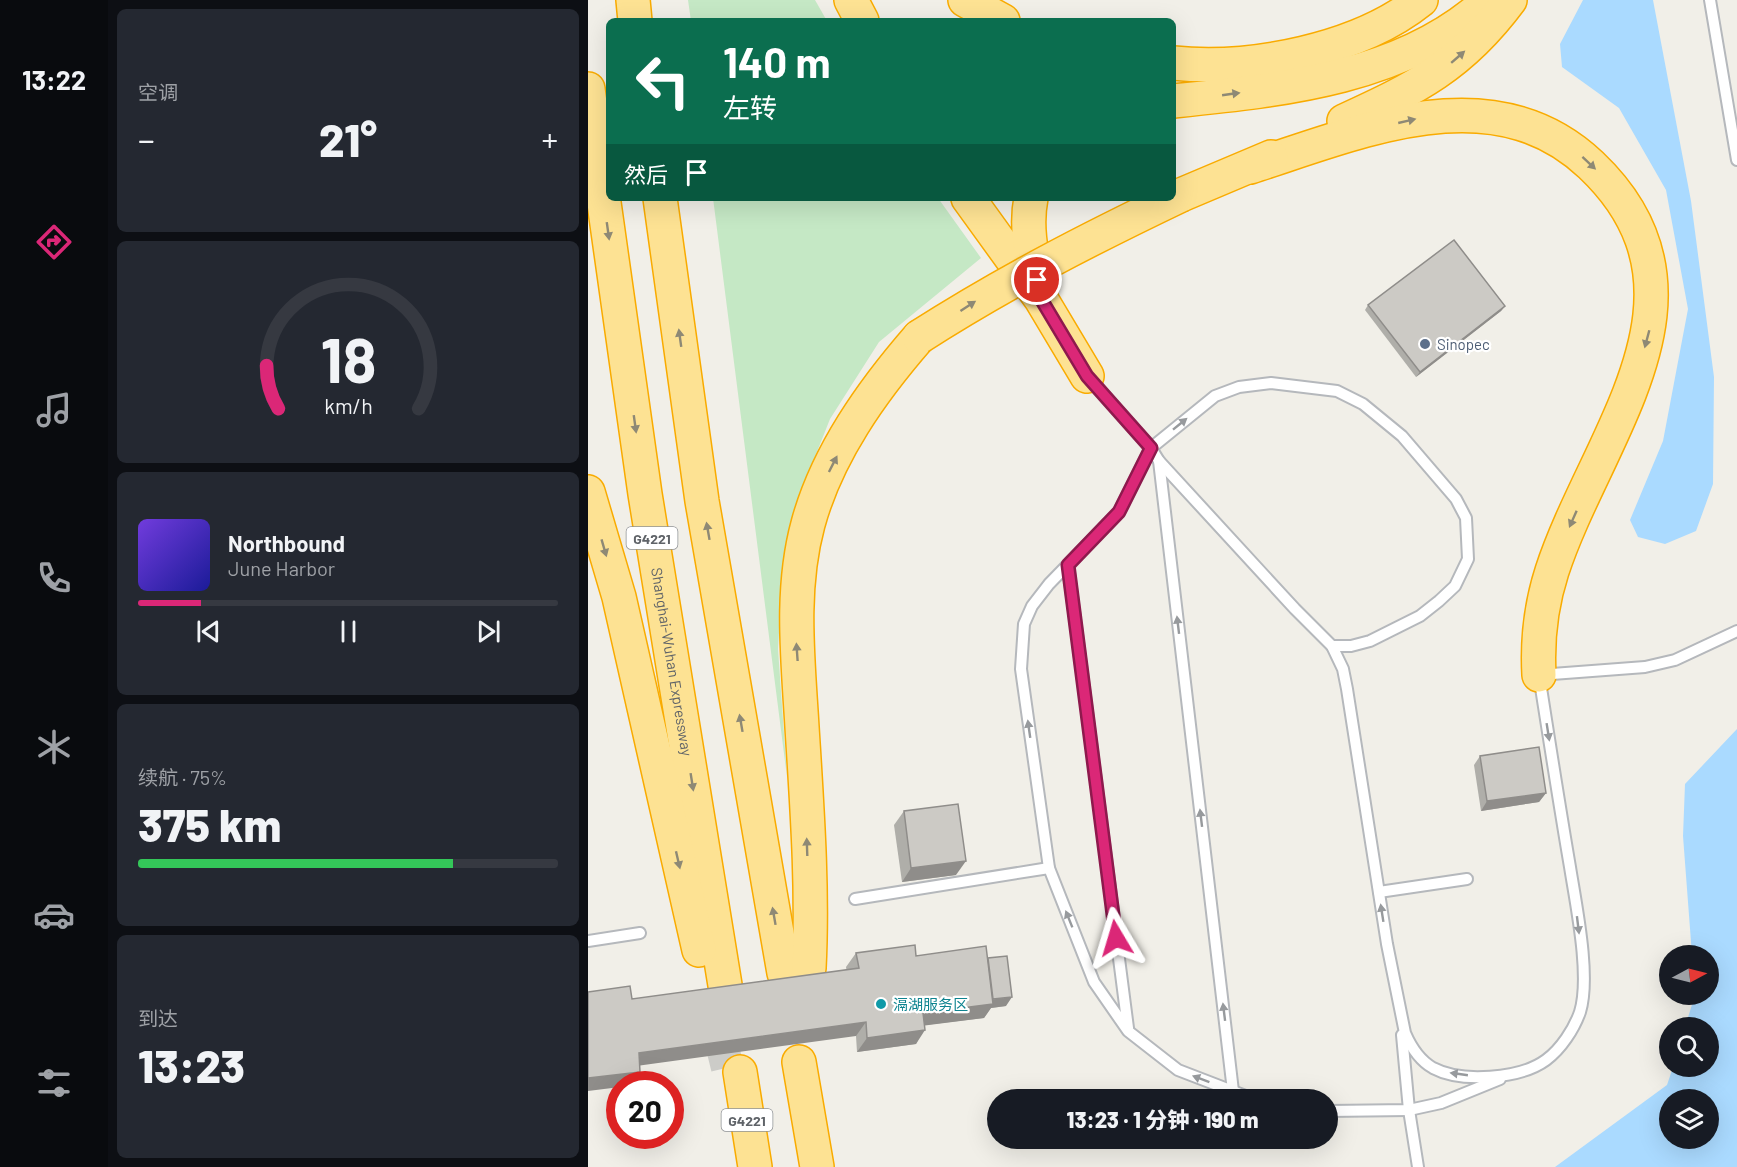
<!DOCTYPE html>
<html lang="zh">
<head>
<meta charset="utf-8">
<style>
  body { margin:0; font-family:Barlow,"Noto Sans SC",sans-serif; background:#242831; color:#f1f3f6; height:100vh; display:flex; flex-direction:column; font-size:22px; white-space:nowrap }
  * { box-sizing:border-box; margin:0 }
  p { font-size:20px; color:#9ea1a6 }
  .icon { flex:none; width:33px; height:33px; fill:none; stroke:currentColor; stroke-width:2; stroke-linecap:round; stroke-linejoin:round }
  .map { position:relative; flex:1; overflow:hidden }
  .panel { display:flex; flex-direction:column; gap:9px; padding:9px; background:#0d0f14; width:480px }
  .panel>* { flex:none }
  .top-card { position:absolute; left:18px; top:18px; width:570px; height:183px; border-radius:9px; box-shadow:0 6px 24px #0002; background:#0b6e4f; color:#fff; overflow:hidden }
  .needle { width:39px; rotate:83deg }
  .fabs { position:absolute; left:1071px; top:945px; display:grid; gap:12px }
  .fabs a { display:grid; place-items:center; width:60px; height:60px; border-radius:50%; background:#171b24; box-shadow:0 6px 24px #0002; font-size:30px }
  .speed { position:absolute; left:18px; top:1071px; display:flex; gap:12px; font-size:30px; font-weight:700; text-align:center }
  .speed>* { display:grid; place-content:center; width:78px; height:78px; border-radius:50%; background:#171b24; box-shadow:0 6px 24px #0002; line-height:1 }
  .speed .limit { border:9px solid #d22; background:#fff; color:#111 }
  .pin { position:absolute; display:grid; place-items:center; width:51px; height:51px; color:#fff; margin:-26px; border:3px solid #fff; border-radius:50%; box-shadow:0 2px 6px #0007 }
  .me { position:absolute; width:66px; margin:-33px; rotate:353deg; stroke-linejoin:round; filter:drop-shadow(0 0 4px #0008) }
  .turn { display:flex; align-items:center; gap:21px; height:126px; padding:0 18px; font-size:27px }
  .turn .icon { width:78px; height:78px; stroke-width:2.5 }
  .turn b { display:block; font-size:42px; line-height:51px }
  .then { display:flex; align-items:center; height:57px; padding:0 18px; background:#0003; gap:12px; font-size:22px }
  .big { font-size:45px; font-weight:800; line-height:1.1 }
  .panel .tile { flex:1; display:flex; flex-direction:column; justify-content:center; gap:9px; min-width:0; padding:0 21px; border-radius:9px; background:#242831 }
  .panel .dial { align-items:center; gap:0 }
  .dial svg { height:156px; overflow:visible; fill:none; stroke:#363941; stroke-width:7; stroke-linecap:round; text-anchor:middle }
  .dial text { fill:#f1f3f6; stroke:none }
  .song { display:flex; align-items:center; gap:18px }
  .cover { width:72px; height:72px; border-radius:9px; background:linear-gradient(135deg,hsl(260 70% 55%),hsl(240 70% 35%)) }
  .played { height:6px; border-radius:3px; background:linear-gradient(90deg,#db2777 15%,#363941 15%) }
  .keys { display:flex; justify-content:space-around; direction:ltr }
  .heat { display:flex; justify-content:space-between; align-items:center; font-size:33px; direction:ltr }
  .charge { height:9px; border-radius:4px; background:linear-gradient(90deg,#34c759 75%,#363941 0) }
  .trip { position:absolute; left:399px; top:1089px; width:351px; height:60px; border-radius:30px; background:#171b24; box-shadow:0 6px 24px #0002; font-weight:800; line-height:60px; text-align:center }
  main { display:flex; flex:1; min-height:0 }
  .menu { display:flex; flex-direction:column; width:108px; justify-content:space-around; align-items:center; background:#090b0e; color:#9ea1a6 }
  .menu .icon { width:42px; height:42px }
  .menu .current { color:#db2777 }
  .menu b { font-size:27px; color:#f1f3f6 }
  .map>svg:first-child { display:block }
</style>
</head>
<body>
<main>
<nav class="menu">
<b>13:22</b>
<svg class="icon current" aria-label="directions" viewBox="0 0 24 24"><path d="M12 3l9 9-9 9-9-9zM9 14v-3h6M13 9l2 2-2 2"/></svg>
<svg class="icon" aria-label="music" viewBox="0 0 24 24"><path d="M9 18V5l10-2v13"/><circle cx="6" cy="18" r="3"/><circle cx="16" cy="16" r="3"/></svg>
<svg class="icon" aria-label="phone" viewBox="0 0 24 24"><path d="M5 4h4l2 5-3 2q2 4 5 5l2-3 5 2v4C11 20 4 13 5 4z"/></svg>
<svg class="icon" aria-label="climate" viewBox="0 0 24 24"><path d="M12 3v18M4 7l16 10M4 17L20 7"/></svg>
<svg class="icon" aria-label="car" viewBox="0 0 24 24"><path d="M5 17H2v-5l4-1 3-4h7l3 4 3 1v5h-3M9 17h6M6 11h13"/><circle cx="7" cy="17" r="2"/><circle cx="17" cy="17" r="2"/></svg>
<svg class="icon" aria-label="filters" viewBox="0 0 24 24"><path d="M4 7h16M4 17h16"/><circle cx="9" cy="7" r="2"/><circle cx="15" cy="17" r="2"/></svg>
</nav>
<section class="panel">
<div class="tile"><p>空调</p>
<div class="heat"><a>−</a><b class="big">21°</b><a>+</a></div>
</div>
<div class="tile dial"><svg viewBox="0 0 100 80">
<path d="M14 69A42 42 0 1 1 86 69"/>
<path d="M14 69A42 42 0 0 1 8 47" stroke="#db2777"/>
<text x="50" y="56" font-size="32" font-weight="700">18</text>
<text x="50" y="72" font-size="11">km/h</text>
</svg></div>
<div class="tile">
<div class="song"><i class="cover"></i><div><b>Northbound</b><p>June Harbor</p></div></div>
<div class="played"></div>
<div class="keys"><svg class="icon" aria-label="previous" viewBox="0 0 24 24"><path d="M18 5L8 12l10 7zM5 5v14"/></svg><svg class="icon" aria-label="pause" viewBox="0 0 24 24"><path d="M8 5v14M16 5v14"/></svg><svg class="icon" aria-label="next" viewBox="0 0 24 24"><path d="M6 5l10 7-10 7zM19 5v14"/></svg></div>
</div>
<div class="tile"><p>续航 · 75%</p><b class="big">375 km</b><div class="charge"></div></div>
<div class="tile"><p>到达</p><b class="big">13:23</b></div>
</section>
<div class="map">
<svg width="1149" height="1167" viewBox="0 0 1149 1167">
  <rect width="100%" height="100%" fill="#f1efe8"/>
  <g fill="#c5e8c5">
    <path d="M100,0H227L239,21H103Z"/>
    <path d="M125,198H350L393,258L291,342L242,419L211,497L195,566L190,649L199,777Z"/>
  </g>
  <g fill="#aadaff" fill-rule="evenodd">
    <path d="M995,0H1065L1103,201L1126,377L1125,484L1108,531L1077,544L1050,537L1042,520L1075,441L1100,309L1078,190L1031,108L974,67L972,44Z"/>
    <path d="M1149,729V1167H967L1079,1085L1085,1067L1120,1066V1028L1097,1027L1107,995L1120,994V956L1104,955L1095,836L1097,784ZM1082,1100H1120V1138H1082Z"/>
  </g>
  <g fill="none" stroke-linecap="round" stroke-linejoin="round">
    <path stroke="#ccccc8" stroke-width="33" stroke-dasharray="33 16" stroke-linecap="butt" d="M120,988L141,1074"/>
    <defs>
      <g id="service">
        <path d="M1122,0L1149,160"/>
        <path d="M501,378L563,448L571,461L707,609L744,646L755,669L759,689L799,944L817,1033C823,1047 831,1060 845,1068C873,1083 932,1079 958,1060C973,1049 986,1029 992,1012C1003,976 988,905 982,867C971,803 961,739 951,675L1057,667L1087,660L1149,631"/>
        <path d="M571,461L645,1091"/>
        <path d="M480,565L540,1028"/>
        <path d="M791,892L879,879"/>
        <path d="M267,899L461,868"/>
        <path d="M0,941L52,933"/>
        <path d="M814,1035L821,1110L830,1167"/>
        <path d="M668,1100L590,1070L540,1031L506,982L461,868L433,669L436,624L444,606L461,584L531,512L563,448L627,396L651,387L683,383L749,391L775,404L814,436L868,499L878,518L880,559L867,586L851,601L832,616L782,641L763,646H744"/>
        <path d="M740,1111L821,1110L853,1103L912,1079"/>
      </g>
      <g id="motorway">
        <path d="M45,0L47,21"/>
        <path d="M263,0L274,21"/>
        <path d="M377,0L415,21"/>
        <path d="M585,63C663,71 771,50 833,0"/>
        <path id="s1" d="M0,89L57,494L137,985"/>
        <path d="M585,101C694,90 818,78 901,0"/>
        <path d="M756,121C828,88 873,66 922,0"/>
        <path d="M662,167C772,132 905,72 1003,165C1139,294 1008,436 964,571C953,605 949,639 951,675"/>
        <path d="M593,195L683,157"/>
        <path d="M72,198L114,501L196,973"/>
        <path d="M380,198L453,299L499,376"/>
        <path d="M443,198C437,228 444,256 450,285"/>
        <path d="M0,492L31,597L111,950"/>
        <path d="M221,968C225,889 219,807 214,727C210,659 202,590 220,524C239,454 284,391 331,337"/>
        <path d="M211,1062L229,1167"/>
        <path d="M152,1072L167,1167"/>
      </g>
    </defs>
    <use href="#service" stroke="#b5b8bc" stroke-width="14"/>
    <use href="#motorway" stroke="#f9ab00" stroke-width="36"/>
    <use href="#service" stroke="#fff" stroke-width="10"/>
    <use href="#motorway" stroke="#fde293" stroke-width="33"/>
    <defs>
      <path id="motorway-bridge" d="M331,337C417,282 501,239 593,195"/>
    </defs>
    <use href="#motorway-bridge" stroke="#f9ab00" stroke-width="36" stroke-linecap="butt"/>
    <use href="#motorway-bridge" stroke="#fde293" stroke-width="33"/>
  </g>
  <g fill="#afaea9">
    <path d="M780,305L917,306L913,311L828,377L777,310Z"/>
    <path d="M892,756L958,793L951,802L893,811L886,765Z"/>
    <path d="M316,811L368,875L314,882L306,825Z"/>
    <path d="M268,953L400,958L418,1006L403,1008L396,1018L337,1025L328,1044L269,1052L268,1036L258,967Z"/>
  </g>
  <g fill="#8f8d8a">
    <path d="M917,306L913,311L828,377L832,372Z"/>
    <path d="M958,793L951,802L893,811L899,801Z"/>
    <path d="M378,861L368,875L314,882L323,868Z"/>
    <path d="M424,997L418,1006L403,1008L396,1018L325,1027L335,1013L401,1000Z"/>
    <path d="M278,1022L268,1036L41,1067L51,1053Z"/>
    <path d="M337,1030L328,1044L269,1052L279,1038Z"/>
    <path d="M52,1072L43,1084H32V1087L0,1091V1078Z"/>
  </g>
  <g fill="#cccac5" stroke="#8f8d8a" stroke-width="1.5">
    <path d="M866,240L917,306L832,372L780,305Z"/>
    <path d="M951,747L958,793L899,801L892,756Z"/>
    <path d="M370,804L378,861L323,868L316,811Z"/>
    <path d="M327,945L328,956L398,946L405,1004L335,1013L337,1030L279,1038L278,1022L51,1053L52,1072L0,1078V992L42,986L44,999L271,968L268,953Z"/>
    <path d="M419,956L424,997L405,999L400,958Z"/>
  </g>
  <defs><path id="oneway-solid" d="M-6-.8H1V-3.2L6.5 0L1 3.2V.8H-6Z" transform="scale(1.5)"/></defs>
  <g fill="#8e8975">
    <use href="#oneway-solid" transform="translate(870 57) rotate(-41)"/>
    <use href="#oneway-solid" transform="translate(643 94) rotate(-8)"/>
    <use href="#oneway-solid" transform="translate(819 121) rotate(-13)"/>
    <use href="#oneway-solid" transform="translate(1001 163) rotate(43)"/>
    <use href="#oneway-solid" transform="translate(20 231) rotate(82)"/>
    <use href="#oneway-solid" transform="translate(380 306) rotate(-33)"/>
    <use href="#oneway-solid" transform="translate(92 338) rotate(-98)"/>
    <use href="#oneway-solid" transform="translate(1059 339) rotate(105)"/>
    <use href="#oneway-solid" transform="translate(47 424) rotate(82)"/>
    <use href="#oneway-solid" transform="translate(245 464) rotate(-63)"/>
    <use href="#oneway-solid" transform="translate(985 519) rotate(114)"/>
    <use href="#oneway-solid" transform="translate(120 531) rotate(-100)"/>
    <use href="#oneway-solid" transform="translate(16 548) rotate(74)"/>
    <use href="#oneway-solid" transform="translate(209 652) rotate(-94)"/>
    <use href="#oneway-solid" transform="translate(153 723) rotate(-100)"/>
    <use href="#oneway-solid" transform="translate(104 782) rotate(81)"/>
    <use href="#oneway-solid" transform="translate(219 847) rotate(-92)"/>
    <use href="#oneway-solid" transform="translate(90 860) rotate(77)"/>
    <use href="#oneway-solid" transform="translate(186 916) rotate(-100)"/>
  </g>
  <g fill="#979a9d">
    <use href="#oneway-solid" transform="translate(592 424) rotate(-39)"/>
    <use href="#oneway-solid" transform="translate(590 625) rotate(-97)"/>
    <use href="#oneway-solid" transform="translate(441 729) rotate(-98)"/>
    <use href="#oneway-solid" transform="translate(960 732) rotate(81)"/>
    <use href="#oneway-solid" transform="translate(613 818) rotate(-97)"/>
    <use href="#oneway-solid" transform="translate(794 913) rotate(-99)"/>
    <use href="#oneway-solid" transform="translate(481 919) rotate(-112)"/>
    <use href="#oneway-solid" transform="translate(990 925) rotate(83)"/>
    <use href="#oneway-solid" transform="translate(636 1012) rotate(-97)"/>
    <use href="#oneway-solid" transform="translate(871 1074) rotate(-172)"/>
    <use href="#oneway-solid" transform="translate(613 1079) rotate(-159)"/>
  </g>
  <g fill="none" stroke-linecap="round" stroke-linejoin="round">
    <defs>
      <path id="route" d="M449,280L453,299L499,376L563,448L531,512L480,565L528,938"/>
    </defs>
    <use href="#route" stroke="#8e194d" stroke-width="15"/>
    <use href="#route" stroke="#db2777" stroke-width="10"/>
  </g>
  <circle fill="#5c6f8a" stroke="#fff" stroke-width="2" cx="837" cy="344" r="6"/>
  <circle fill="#0f9aa8" stroke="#fff" stroke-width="2" cx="293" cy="1004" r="6"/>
  <g text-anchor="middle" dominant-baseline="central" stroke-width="4.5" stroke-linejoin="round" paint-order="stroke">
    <g fill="#fff" stroke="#8f9295" stroke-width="1.5">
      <rect x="38.5" y="527" width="51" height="22" rx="4.5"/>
      <rect x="133.5" y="1109" width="51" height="22" rx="4.5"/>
    </g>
    <g font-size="14" font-weight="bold" fill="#5f6368">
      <text x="64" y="538">G4221</text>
      <text x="159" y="1120">G4221</text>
    </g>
    <g font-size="15" fill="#4e5e75" stroke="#fff" text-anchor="start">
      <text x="849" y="344">Sinopec</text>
    </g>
    <g font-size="15" fill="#5f6368" stroke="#fff">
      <text stroke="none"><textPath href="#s1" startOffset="579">Shanghai-Wuhan Expressway</textPath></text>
    </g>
    <g font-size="15" fill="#0d838f" stroke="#fff" text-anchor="start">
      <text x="305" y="1004">滆湖服务区</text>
    </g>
  </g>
</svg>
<div class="fabs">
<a><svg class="needle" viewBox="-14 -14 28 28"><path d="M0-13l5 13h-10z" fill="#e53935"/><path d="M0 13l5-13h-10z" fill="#9ea1a6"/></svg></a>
<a><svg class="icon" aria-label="search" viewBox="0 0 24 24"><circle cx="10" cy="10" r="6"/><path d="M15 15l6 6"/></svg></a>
<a><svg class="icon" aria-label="layers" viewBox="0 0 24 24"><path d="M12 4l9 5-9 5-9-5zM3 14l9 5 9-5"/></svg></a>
</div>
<div class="speed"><div class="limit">20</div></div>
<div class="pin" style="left:449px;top:280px;background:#d93025"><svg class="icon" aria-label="arrive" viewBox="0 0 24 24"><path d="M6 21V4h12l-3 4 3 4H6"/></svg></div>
<svg class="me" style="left:528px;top:938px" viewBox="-20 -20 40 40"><path d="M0-17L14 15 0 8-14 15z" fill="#db2777" stroke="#fff" stroke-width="4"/></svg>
<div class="trip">13:23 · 1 分钟 · 190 m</div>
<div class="top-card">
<div class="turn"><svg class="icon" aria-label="left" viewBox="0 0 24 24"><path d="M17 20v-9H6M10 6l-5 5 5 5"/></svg><div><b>140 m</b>左转</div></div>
<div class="then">然后<svg class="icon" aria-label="arrive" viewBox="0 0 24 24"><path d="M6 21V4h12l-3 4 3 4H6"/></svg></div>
</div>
</div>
</main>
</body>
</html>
